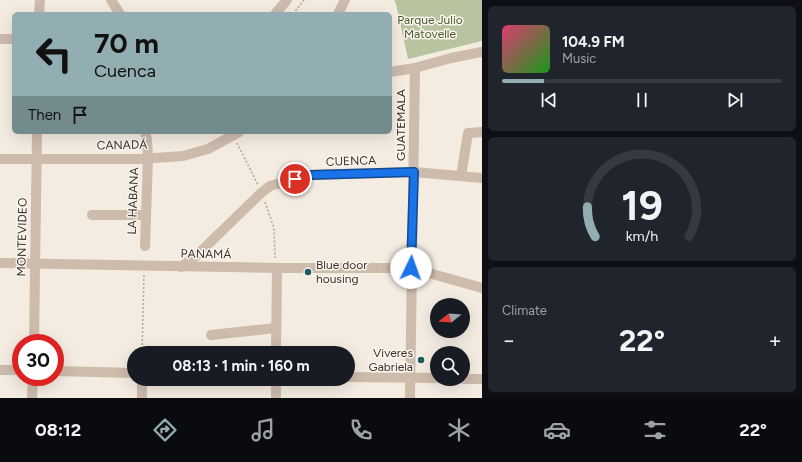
<!DOCTYPE html>
<html lang="en">
<head>
<meta charset="utf-8">
<style>
  body { margin:0; font-family:Figtree,sans-serif; background:#20242c; color:#f1f3f6; height:100vh; display:flex; flex-direction:column; font-size:15px; white-space:nowrap }
  * { box-sizing:border-box; margin:0 }
  p { font-size:13px; color:#9ea1a6 }
  .icon { flex:none; width:22px; height:22px; fill:none; stroke:currentColor; stroke-width:2; stroke-linecap:round; stroke-linejoin:round }
  .map { position:relative; flex:1; overflow:hidden }
  .drawer { display:flex; flex-direction:column; gap:6px; padding:6px; background:#0d0f14; width:320px }
  .drawer>* { flex:none }
  .hud { position:absolute; left:12px; top:12px; width:380px; height:122px; border-radius:6px; box-shadow:0 4px 16px #0002; background:#92aeb2; color:#111; overflow:hidden }
  .needle { width:26px; rotate:253deg }
  .buttons { position:absolute; left:430px; top:298px; display:grid; gap:8px }
  .buttons a { display:grid; place-items:center; width:40px; height:40px; border-radius:50%; background:#171b24; box-shadow:0 4px 16px #0002; font-size:20px }
  .speed { position:absolute; left:12px; top:334px; display:flex; gap:8px; font-size:20px; font-weight:700; text-align:center }
  .speed>* { display:grid; place-content:center; width:52px; height:52px; border-radius:50%; background:#171b24; box-shadow:0 4px 16px #0002; line-height:1 }
  .speed .limit { border:6px solid #d22; background:#fff; color:#111 }
  .pin { position:absolute; display:grid; place-items:center; width:34px; height:34px; color:#fff; margin:-17px; border:2px solid #fff; border-radius:50%; box-shadow:0 1px 4px #0007 }
  .me { position:absolute; width:44px; margin:-22px; rotate:3deg; stroke-linejoin:round; filter:drop-shadow(0 0 3px #0008) }
  .turn { display:flex; align-items:center; gap:14px; height:84px; padding:0 16px; font-size:18px }
  .turn .icon { width:52px; height:52px; stroke-width:2.5 }
  .turn b { display:block; font-size:28px; line-height:34px }
  .then { display:flex; align-items:center; height:38px; padding:0 16px; background:#0003; gap:8px; font-size:15px }
  .big { font-size:30px; font-weight:700; line-height:1.1 }
  .drawer .widget { flex:1; display:flex; flex-direction:column; justify-content:center; gap:6px; min-width:0; padding:0 14px; border-radius:6px; background:#20242c }
  .drawer .dial { align-items:center; gap:0 }
  .dial svg { height:104px; overflow:visible; fill:none; stroke:#363941; stroke-width:7; stroke-linecap:round; text-anchor:middle }
  .dial text { fill:#f1f3f6; stroke:none }
  .song { display:flex; align-items:center; gap:12px }
  .cover { width:48px; height:48px; border-radius:6px; background:linear-gradient(135deg,hsl(340 70% 55%),hsl(120 70% 35%)) }
  .played { height:4px; border-radius:2px; background:linear-gradient(90deg,#92aeb2 15%,#363941 15%) }
  .keys { display:flex; justify-content:space-around; direction:ltr }
  .heat { display:flex; justify-content:space-between; align-items:center; font-size:22px; direction:ltr }
  .trip { position:absolute; left:127px; top:346px; width:228px; height:40px; border-radius:20px; background:#171b24; box-shadow:0 4px 16px #0002; font-weight:700; line-height:40px; text-align:center }
  .dock { display:flex; height:64px; justify-content:space-around; align-items:center; background:#090b0e; color:#9ea1a6 }
  .dock .icon { width:28px; height:28px }
  .dock .active { color:#92aeb2 }
  .dock b { font-size:18px; color:#f1f3f6 }
  main { display:flex; flex:1; min-height:0 }
  .map>svg:first-child { display:block }
</style>
</head>
<body>
<main>
<div class="map">
<svg width="482" height="398" viewBox="0 0 482 398">
  <rect width="100%" height="100%" fill="#f4ebe1"/>
  <path fill="#b8c4a0" d="M394,0H482V41L408,59L396,4Z"/>
  <g fill="none" stroke-linecap="round" stroke-linejoin="round">
    <g stroke="#b9a596" stroke-width="1.5" stroke-dasharray="2 2" stroke-linecap="butt">
      <path d="M293,14L304,0"/>
      <path d="M237,143L258,185"/>
      <path d="M265,202L274,228L275,258"/>
      <path d="M142,353L144,275"/>
    </g>
    <g stroke="#cdbbac" stroke-width="10">
      <path d="M111,0L120,14"/>
      <path d="M39,14L40,0"/>
      <path d="M275,14L287,0"/>
      <path d="M338,14L345,0"/>
      <path d="M0,39H14"/>
      <path d="M390,72L415,68L451,58L482,52"/>
      <path d="M0,159H140L183,156L208,149L239,132"/>
      <path d="M461,176L468,133L482,132"/>
      <path d="M92,215H146"/>
      <path d="M145,246L148,158L147,140L145,132"/>
      <path d="M0,263L277,268H411L482,288"/>
      <path d="M181,267L197,255L261,193L270,186L310,175L414,172L482,178"/>
      <path d="M211,335L276,328"/>
      <path d="M34,343L37,132"/>
      <path d="M276,353L277,268"/>
      <path d="M0,370H21"/>
      <path d="M55,371L134,373"/>
      <path d="M348,377L437,378"/>
      <path d="M463,379H482"/>
      <path d="M32,398L33,377"/>
      <path d="M142,398V379"/>
      <path d="M276,398V379"/>
      <path d="M410,398L415,68"/>
    </g>
  </g>
  <g fill="none" stroke-linecap="round" stroke-linejoin="round">
    <defs>
      <path id="route" d="M295,179L310,175L414,172L411,268"/>
    </defs>
    <use href="#route" stroke="#114b97" stroke-width="10"/>
    <use href="#route" stroke="#1a73e8" stroke-width="7"/>
  </g>
  <g fill="#1f5a5e" stroke="#fbf5ee" stroke-width="1.5">
    <circle cx="308" cy="272" r="4"/>
    <circle cx="421" cy="360" r="4"/>
  </g>
  <g text-anchor="middle" dominant-baseline="central" stroke-width="3" stroke-linejoin="round" paint-order="stroke">
    <g font-size="12" fill="#4a5a2e" stroke="#fbf5ee">
      <text x="430" y="20">Parque Julio<tspan x="430" dy="14">Matovelle</tspan></text>
    </g>
    <g font-size="12" fill="#3b302b" stroke="#fbf5ee">
      <text transform="translate(401 125) rotate(-90)">GUATEMALA</text>
      <text transform="translate(122 145) rotate(-1)">CANADÁ</text>
      <text transform="translate(351 161) rotate(-2)">CUENCA</text>
      <text transform="translate(133 201) rotate(-88)">LA HABANA</text>
      <text transform="translate(22 237) rotate(-89)">MONTEVIDEO</text>
      <text transform="translate(206 254) rotate(1)">PANAMÁ</text>
    </g>
    <g font-size="12" fill="#3b302b" stroke="#fbf5ee" text-anchor="start">
      <text x="316" y="265">Blue door<tspan x="316" dy="14">housing</tspan></text>
      <text x="413" y="353" text-anchor="end">Viveres<tspan x="413" dy="14">Gabriela</tspan></text>
    </g>
  </g>
</svg>
<div class="buttons">
<a><svg class="needle" viewBox="-14 -14 28 28"><path d="M0-13l5 13h-10z" fill="#e53935"/><path d="M0 13l5-13h-10z" fill="#9ea1a6"/></svg></a>
<a><svg class="icon" aria-label="search" viewBox="0 0 24 24"><circle cx="10" cy="10" r="6"/><path d="M15 15l6 6"/></svg></a>
</div>
<div class="speed"><div class="limit">30</div></div>
<div class="pin" style="left:295px;top:179px;background:#d93025"><svg class="icon" aria-label="arrive" viewBox="0 0 24 24"><path d="M6 21V4h12l-3 4 3 4H6"/></svg></div>
<svg class="me" style="left:411px;top:268px" viewBox="-20 -20 40 40"><circle r="19" fill="#fff"/><path d="M0-13L10 11 0 6-10 11z" fill="#1a73e8"/></svg>
<div class="trip">08:13 · 1 min · 160 m</div>
<div class="hud">
<div class="turn"><svg class="icon" aria-label="left" viewBox="0 0 24 24"><path d="M17 20v-9H6M10 6l-5 5 5 5"/></svg><div><b>70 m</b>Cuenca</div></div>
<div class="then">Then<svg class="icon" aria-label="arrive" viewBox="0 0 24 24"><path d="M6 21V4h12l-3 4 3 4H6"/></svg></div>
</div>
</div>
<section class="drawer">
<div class="widget">
<div class="song"><i class="cover"></i><div><b>104.9 FM</b><p>Music</p></div></div>
<div class="played"></div>
<div class="keys"><svg class="icon" aria-label="previous" viewBox="0 0 24 24"><path d="M18 5L8 12l10 7zM5 5v14"/></svg><svg class="icon" aria-label="pause" viewBox="0 0 24 24"><path d="M8 5v14M16 5v14"/></svg><svg class="icon" aria-label="next" viewBox="0 0 24 24"><path d="M6 5l10 7-10 7zM19 5v14"/></svg></div>
</div>
<div class="widget dial"><svg viewBox="0 0 100 80">
<path d="M14 69A42 42 0 1 1 86 69"/>
<path d="M14 69A42 42 0 0 1 8 46" stroke="#92aeb2"/>
<text x="50" y="56" font-size="32" font-weight="700">19</text>
<text x="50" y="72" font-size="11">km/h</text>
</svg></div>
<div class="widget"><p>Climate</p>
<div class="heat"><a>−</a><b class="big">22°</b><a>+</a></div>
</div>
</section>
</main>
<nav class="dock">
<b>08:12</b>
<svg class="icon active" aria-label="directions" viewBox="0 0 24 24"><path d="M12 3l9 9-9 9-9-9zM9 14v-3h6M13 9l2 2-2 2"/></svg>
<svg class="icon" aria-label="music" viewBox="0 0 24 24"><path d="M9 18V5l10-2v13"/><circle cx="6" cy="18" r="3"/><circle cx="16" cy="16" r="3"/></svg>
<svg class="icon" aria-label="phone" viewBox="0 0 24 24"><path d="M5 4h4l2 5-3 2q2 4 5 5l2-3 5 2v4C11 20 4 13 5 4z"/></svg>
<svg class="icon" aria-label="climate" viewBox="0 0 24 24"><path d="M12 3v18M4 7l16 10M4 17L20 7"/></svg>
<svg class="icon" aria-label="car" viewBox="0 0 24 24"><path d="M5 17H2v-5l4-1 3-4h7l3 4 3 1v5h-3M9 17h6M6 11h13"/><circle cx="7" cy="17" r="2"/><circle cx="17" cy="17" r="2"/></svg>
<svg class="icon" aria-label="filters" viewBox="0 0 24 24"><path d="M4 7h16M4 17h16"/><circle cx="9" cy="7" r="2"/><circle cx="15" cy="17" r="2"/></svg>
<b>22°</b>
</nav>
</body>
</html>
